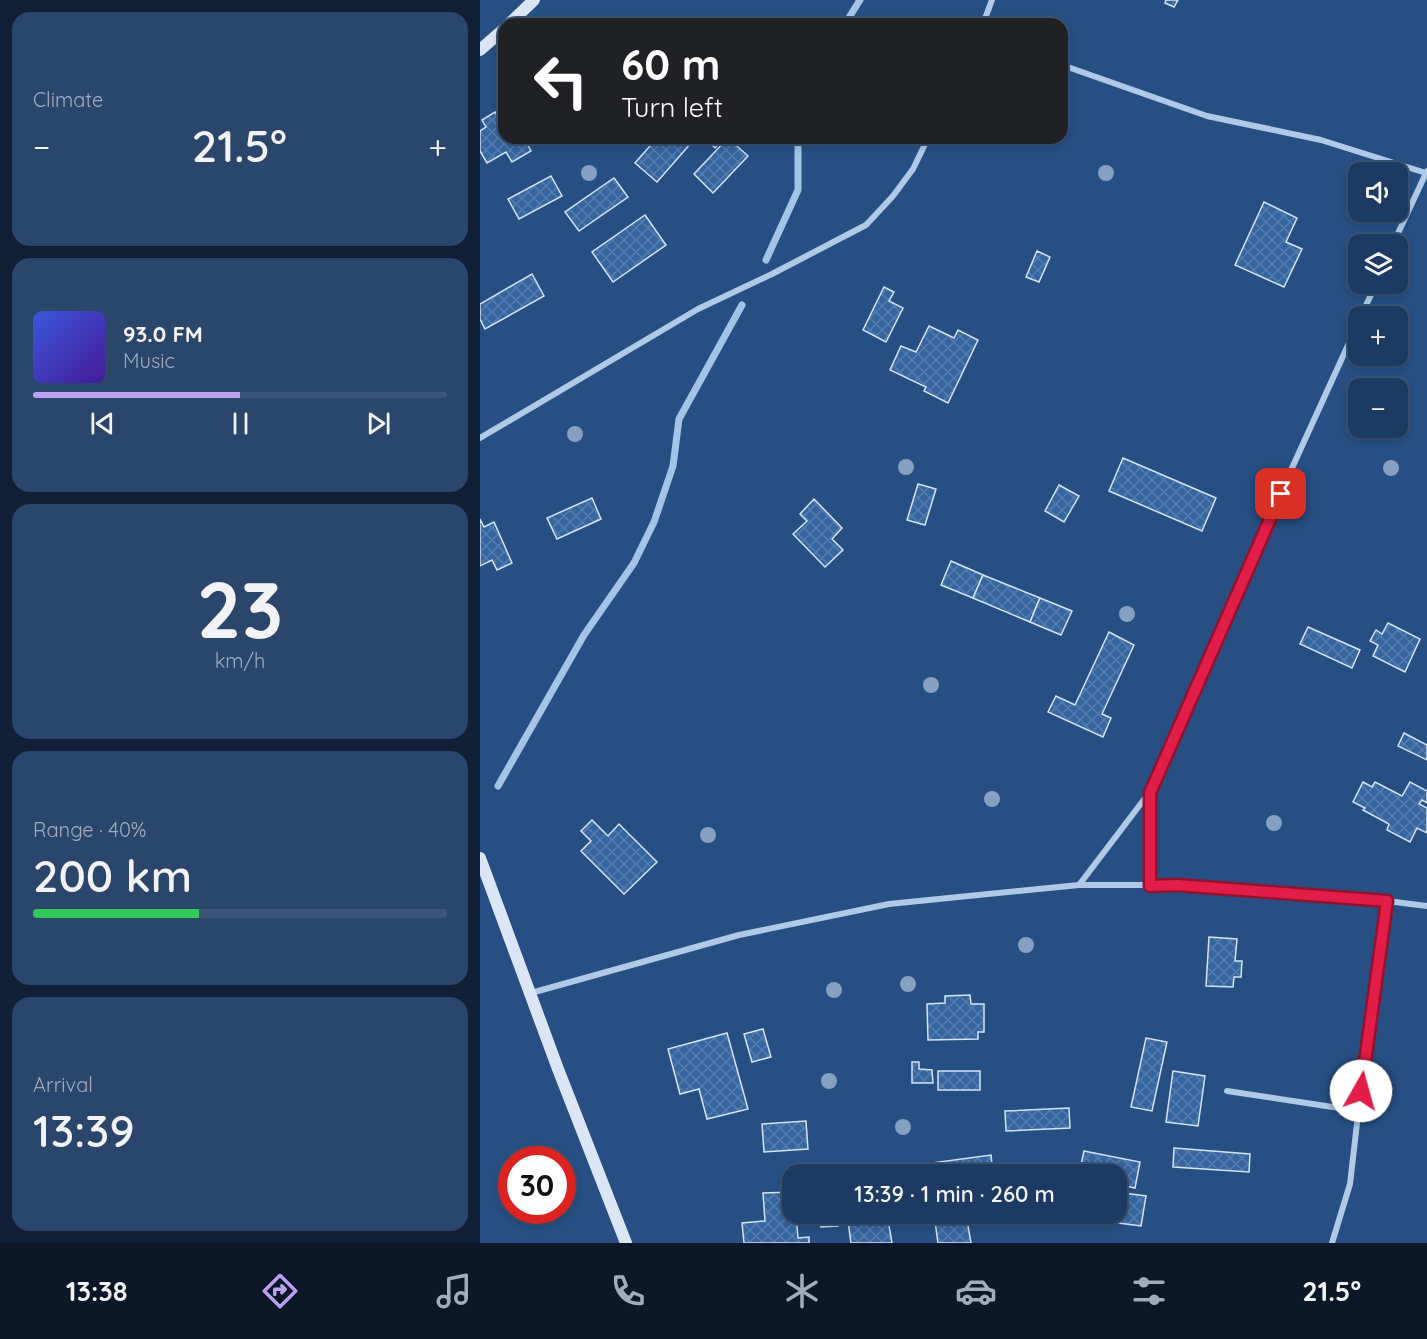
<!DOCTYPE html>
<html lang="en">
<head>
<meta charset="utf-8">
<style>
  body { margin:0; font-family:Quicksand,sans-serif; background:#2a466b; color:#f1f3f6; height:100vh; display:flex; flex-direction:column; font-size:22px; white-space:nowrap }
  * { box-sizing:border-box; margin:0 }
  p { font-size:20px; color:#a0adbe }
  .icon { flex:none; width:33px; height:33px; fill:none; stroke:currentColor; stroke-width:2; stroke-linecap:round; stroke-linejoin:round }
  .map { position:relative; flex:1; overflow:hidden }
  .drawer { display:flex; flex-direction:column; gap:12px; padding:12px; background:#102036; width:480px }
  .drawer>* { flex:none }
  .banner { position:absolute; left:18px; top:18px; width:570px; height:126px; border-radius:18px; box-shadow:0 3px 9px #0003,0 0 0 2px #3b5577; background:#202124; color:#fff; overflow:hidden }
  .fabs { position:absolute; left:868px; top:162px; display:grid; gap:12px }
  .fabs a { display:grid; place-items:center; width:60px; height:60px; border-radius:12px; background:#1d3b62; box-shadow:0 3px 9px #0003,0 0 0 2px #3b5577; font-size:30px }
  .speed { position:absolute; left:18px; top:1146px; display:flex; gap:12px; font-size:30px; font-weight:700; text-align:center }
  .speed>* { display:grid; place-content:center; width:78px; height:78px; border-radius:50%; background:#1d3b62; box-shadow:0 3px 9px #0003,0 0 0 2px #3b5577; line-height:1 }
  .speed .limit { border:9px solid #d22; background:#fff; color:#111 }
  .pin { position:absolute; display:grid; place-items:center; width:51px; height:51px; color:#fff; margin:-26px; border-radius:12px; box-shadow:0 3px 9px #0006 }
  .me { position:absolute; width:66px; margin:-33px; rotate:7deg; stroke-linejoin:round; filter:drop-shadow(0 0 4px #0008) }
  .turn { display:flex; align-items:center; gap:21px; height:126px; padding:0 24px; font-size:27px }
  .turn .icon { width:78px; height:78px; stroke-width:2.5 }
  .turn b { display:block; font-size:42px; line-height:51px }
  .big { font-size:45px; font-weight:600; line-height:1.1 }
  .drawer .card { flex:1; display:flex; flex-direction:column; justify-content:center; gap:9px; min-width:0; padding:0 21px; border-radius:18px; background:#2a466b }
  .drawer .dial { align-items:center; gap:0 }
  .dial b { font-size:78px; line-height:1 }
  .song { display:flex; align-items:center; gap:18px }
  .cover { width:72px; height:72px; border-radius:9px; background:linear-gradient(135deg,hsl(230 70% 55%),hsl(260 70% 35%)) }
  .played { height:6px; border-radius:3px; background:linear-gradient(90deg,#bca0f2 50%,#3b5577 50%) }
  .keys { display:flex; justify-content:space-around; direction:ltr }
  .heat { display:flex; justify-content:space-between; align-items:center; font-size:33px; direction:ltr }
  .charge { height:9px; border-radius:4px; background:linear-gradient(90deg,#34c759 40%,#3b5577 0) }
  .trip { position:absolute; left:302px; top:1164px; width:345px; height:60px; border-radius:18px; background:#1d3b62; box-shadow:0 3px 9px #0003,0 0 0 2px #3b5577; font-weight:600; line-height:60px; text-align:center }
  .tabs { display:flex; height:96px; justify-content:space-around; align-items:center; background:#0c1827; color:#a0adbe }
  .tabs .icon { width:42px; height:42px }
  .tabs .selected { color:#bca0f2 }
  .tabs b { font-size:27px; color:#f1f3f6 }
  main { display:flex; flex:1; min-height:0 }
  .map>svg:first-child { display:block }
</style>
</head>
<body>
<main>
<section class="drawer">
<div class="card"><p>Climate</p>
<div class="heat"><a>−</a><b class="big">21.5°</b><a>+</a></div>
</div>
<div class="card">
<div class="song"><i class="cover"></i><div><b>93.0 FM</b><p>Music</p></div></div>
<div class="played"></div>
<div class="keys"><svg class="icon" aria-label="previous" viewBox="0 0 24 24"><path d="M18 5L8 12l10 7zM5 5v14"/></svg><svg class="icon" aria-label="pause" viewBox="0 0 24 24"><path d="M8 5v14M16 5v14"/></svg><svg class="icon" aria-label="next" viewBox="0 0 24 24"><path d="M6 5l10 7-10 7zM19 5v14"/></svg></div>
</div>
<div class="card dial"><b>23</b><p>km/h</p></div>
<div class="card"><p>Range · 40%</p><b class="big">200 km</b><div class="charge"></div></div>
<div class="card"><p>Arrival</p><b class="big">13:39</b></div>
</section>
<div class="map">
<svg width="947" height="1243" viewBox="0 0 947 1243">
  <defs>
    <pattern id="building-cross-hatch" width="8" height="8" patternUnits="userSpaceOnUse" patternTransform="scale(1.5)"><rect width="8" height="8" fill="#3765a0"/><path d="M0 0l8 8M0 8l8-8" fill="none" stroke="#557cae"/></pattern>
  </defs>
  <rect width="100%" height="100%" fill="#274f83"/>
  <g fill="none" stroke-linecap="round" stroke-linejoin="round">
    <g stroke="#a5c3e8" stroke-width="7">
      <path d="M365,24L380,0"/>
      <path d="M286,260L318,190V138"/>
      <path d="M18,786L104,635L154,563L174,522L193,466L199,419L262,305"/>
    </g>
  </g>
  <g fill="url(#building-cross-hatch)" stroke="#d4e3f6" stroke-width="1.5">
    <path d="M686,0H698L694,7L685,3Z"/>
    <path d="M15,112L18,117L24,113V138H44L51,151L32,162L26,152L7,163L0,151V131L6,127L2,120Z"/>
    <path d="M130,138H143L137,145Z"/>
    <path d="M177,138H208L212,142L177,182L155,163Z"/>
    <path d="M225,138H244L235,148Z"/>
    <path d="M248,138L268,156L233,193L214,174Z"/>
    <path d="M391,138H408L406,144Z"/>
    <path d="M71,176L82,196L39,219L28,199Z"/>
    <path d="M134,178L148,197L99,231L85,212Z"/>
    <path d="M784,202L817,218L806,242L822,249L804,287L755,265Z"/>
    <path d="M165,215L186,245L133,282L112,252Z"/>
    <path d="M557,251L570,257L559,282L546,277Z"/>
    <path d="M52,274L64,296L5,329L0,319V304Z"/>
    <path d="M404,287L414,292L409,301L423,308L406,342L383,330Z"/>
    <path d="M449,326L474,338L478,330L498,340L468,403L444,391L446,387L410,370L421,346L436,352Z"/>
    <path d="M643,458L736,498L722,531L629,491Z"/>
    <path d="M438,484L456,489L445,525L427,520Z"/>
    <path d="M579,485L599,496L584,522L565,511Z"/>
    <path d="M112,498L121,519L77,539L67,518Z"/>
    <path d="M334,499L362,528L352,539L363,550L345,567L313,534L327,521L320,514Z"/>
    <path d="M0,519L4,527L14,522L32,563L17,570L12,560L0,566Z"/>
    <path d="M471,561L503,575L493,598L461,585Z"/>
    <path d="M503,575L560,598L550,622L493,598Z"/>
    <path d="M560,598L592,611L581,635L550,622Z"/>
    <path d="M908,623L940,639L925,672L893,656L898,645L890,641L896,630L902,634Z"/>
    <path d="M828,627L880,650L872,668L820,644Z"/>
    <path d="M629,632L654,645L622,714L631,718L623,737L568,712L576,696L595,705Z"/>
    <path d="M924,733L947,745V760L918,746Z"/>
    <path d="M883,782L892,787L895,782L922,796L930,782L947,791V803L942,800L939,804L947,808V833L937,828L930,842L907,830L909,824L883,810L885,808L873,802Z"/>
    <path d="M112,820L128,836L139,824L177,862L144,894L101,851L111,841L101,831Z"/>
    <path d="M729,937L757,939L755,961H762L761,977H754L753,987L726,986Z"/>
    <path d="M490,995L491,1004H504V1032H498V1039L448,1040L447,1004L465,1003V996Z"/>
    <path d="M283,1029L291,1057L272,1062L264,1034Z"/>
    <path d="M247,1033L268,1109L227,1119L219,1089L200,1094L188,1049Z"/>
    <path d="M666,1038L687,1042L672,1111L651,1107Z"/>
    <path d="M432,1062H439V1069L452,1070L453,1083H432Z"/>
    <rect x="458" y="1071" width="42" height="19"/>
    <path d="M693,1071L725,1076L718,1126L686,1122Z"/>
    <path d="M589,1108L590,1128L526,1131L525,1111Z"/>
    <path d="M326,1121L328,1149L284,1152L282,1124Z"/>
    <path d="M694,1148L770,1154L769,1172L693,1167Z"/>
    <path d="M604,1151L660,1162L655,1188L636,1184V1174H599Z"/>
    <path d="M511,1155L513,1174H385L384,1172Z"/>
    <path d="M312,1192V1214H316L318,1238L329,1237V1243H264L262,1223L285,1221L283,1193Z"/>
    <path d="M636,1192L666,1196L661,1226L631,1222L632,1214H636Z"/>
    <path d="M340,1214H357L358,1226L341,1227Z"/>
    <path d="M367,1214H407L412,1243H371Z"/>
    <path d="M454,1214H486L491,1243H458Z"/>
  </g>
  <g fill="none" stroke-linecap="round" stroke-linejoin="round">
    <g stroke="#b0c9e7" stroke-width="6">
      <path d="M503,24L512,0"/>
      <path d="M582,65L727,116L841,140L946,173"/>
      <path d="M913,244L947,171"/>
      <path d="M881,316L896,284"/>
      <path d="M0,438L218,309L292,274L386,225L413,196L433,169L448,138"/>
      <path d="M599,885L669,793"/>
      <path d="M670,886V793L771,558L879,321"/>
      <path d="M51,993L259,935L409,904L599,885H697L907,901L947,906"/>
      <path d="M747,1091L879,1111"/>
      <path d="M852,1243L870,1184L883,1071L907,901"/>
    </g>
    <g stroke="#dae6f6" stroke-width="12">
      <path d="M29,24L54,0"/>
      <path d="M0,50L24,29"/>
      <path d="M0,858L78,1069L146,1243"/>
    </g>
  </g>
  <g fill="#86a0c2">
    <circle cx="109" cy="173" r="8"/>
    <circle cx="626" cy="173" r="8"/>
    <circle cx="95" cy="434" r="8"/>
    <circle cx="426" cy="467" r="8"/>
    <circle cx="911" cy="468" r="8"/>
    <circle cx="647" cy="614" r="8"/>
    <circle cx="451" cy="685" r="8"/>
    <circle cx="512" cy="799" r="8"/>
    <circle cx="794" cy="823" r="8"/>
    <circle cx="228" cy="835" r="8"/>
    <circle cx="546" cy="945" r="8"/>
    <circle cx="428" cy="984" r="8"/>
    <circle cx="354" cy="990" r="8"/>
    <circle cx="349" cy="1081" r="8"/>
    <circle cx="423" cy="1127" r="8"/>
  </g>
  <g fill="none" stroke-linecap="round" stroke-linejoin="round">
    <defs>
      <path id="route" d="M801,494L670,793V886L697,885L907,901L881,1091"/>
    </defs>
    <use href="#route" stroke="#92132f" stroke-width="15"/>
    <use href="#route" stroke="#e11d48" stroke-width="10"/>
  </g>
</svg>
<div class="fabs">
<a><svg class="icon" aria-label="sound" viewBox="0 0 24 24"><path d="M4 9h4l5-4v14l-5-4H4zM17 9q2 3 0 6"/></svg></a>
<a><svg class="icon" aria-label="layers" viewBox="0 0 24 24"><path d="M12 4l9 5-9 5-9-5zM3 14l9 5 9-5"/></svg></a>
<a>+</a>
<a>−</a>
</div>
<div class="speed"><div class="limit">30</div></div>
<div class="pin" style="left:801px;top:494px;background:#d93025"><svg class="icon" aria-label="arrive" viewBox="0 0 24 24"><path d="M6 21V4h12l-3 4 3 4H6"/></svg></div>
<svg class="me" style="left:881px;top:1091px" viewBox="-20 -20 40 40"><circle r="19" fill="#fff"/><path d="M0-13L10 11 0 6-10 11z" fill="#e11d48"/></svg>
<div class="trip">13:39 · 1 min · 260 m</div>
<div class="banner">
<div class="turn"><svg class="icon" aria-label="left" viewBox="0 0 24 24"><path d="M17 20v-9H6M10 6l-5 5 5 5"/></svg><div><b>60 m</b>Turn left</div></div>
</div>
</div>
</main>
<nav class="tabs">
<b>13:38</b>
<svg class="icon selected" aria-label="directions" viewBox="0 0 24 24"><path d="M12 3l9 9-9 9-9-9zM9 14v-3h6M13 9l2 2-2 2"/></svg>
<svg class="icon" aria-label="music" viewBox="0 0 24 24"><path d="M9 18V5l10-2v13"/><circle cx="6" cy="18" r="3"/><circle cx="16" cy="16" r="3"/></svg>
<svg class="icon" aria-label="phone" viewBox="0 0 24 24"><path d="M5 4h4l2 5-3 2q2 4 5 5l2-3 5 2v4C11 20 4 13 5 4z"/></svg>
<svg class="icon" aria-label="climate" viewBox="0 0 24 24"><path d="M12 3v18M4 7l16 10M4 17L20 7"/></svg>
<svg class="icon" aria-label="car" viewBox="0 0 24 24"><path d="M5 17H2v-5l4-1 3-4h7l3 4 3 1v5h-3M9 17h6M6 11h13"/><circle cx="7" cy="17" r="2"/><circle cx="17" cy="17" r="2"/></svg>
<svg class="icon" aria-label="filters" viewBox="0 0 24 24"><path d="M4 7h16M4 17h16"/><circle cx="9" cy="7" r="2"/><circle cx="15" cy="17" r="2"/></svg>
<b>21.5°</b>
</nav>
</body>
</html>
